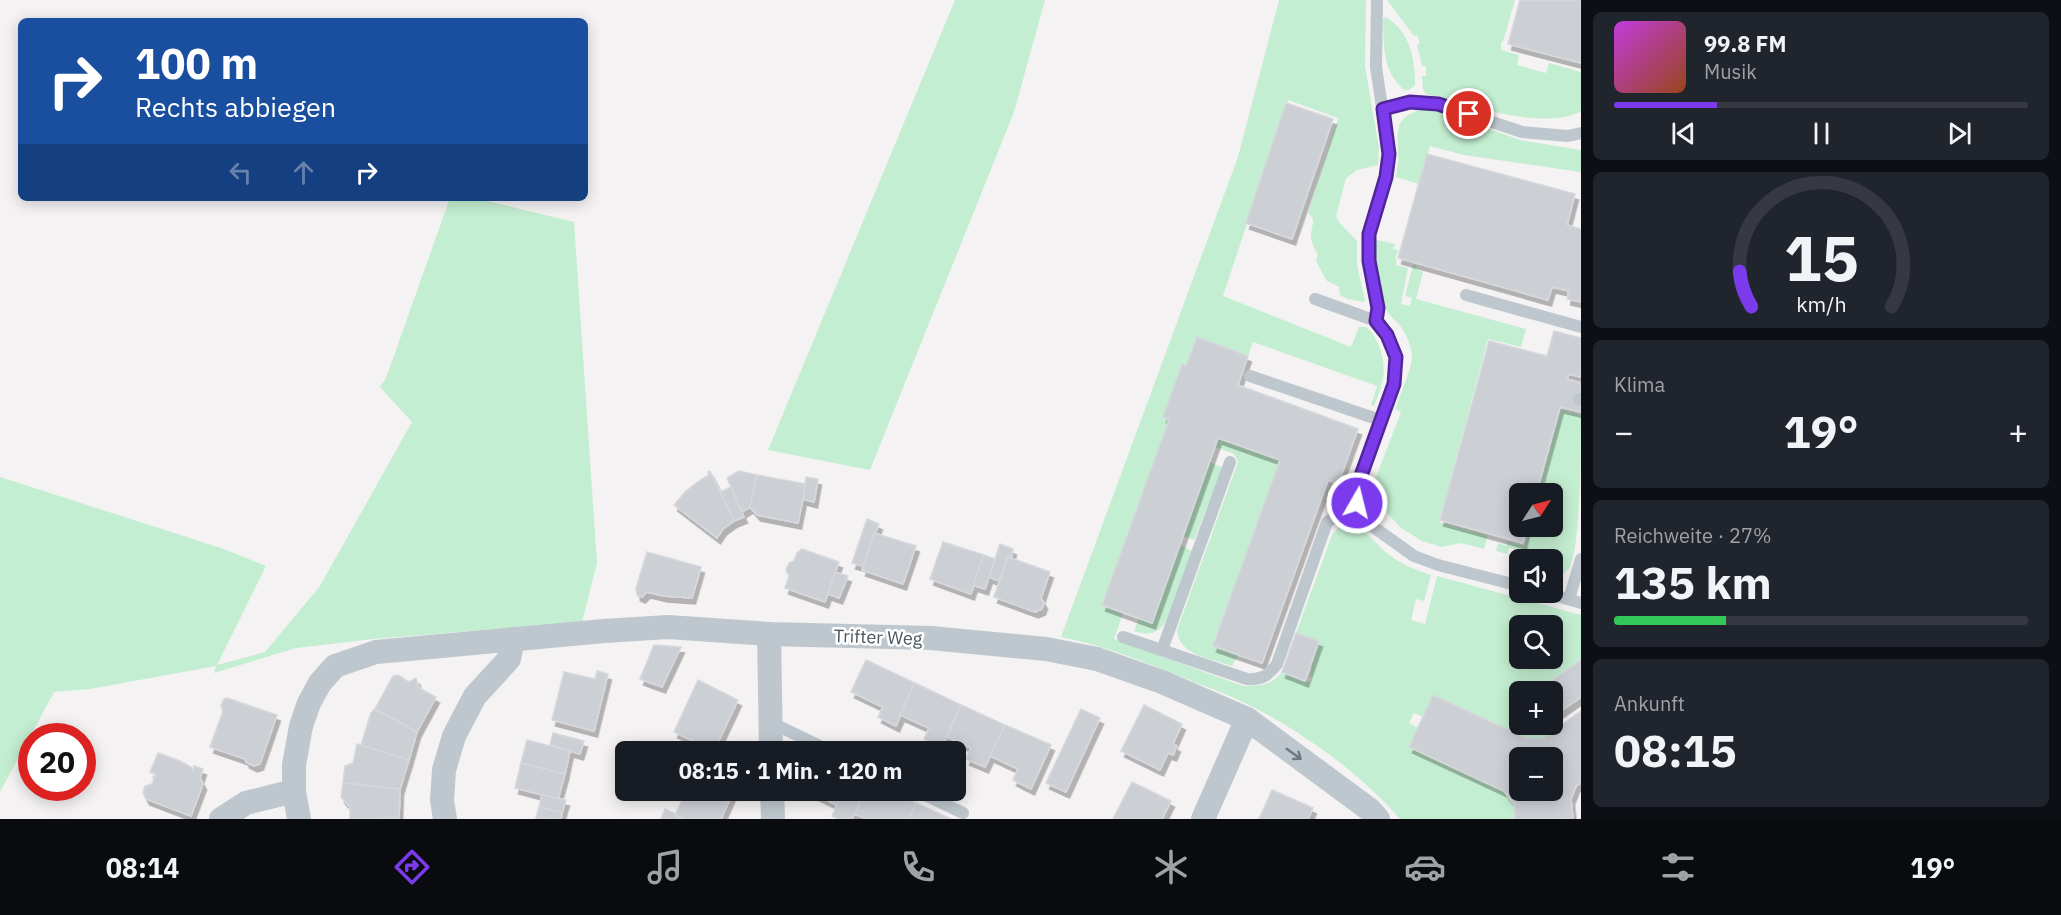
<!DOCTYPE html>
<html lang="de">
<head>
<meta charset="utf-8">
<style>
  body { margin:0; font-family:"IBM Plex Sans",sans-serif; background:#20242c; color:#f1f3f6; height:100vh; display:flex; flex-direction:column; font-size:22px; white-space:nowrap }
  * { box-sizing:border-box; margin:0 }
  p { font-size:20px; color:#9ea1a6 }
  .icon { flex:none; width:33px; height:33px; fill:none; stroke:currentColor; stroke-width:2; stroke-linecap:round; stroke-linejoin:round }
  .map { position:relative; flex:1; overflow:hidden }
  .sheet { display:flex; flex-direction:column; gap:12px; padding:12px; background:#0d0f14; width:480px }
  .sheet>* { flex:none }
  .banner { position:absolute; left:18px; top:18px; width:570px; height:183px; border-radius:9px; box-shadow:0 3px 15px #0003; background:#1a4fa0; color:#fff; overflow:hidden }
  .needle { width:39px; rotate:54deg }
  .tools { position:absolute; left:1509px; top:483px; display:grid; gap:12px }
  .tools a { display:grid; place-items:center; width:54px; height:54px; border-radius:9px; background:#171b24; box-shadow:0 3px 15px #0003; font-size:30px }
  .speed { position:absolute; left:18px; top:723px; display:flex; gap:12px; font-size:30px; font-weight:700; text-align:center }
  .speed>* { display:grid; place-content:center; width:78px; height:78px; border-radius:50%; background:#171b24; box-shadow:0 3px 15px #0003; line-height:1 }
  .speed .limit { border:9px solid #d22; background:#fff; color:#111 }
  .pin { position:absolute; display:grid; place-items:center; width:51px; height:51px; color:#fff; margin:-26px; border:3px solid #fff; border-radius:50%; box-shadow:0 2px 6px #0007 }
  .me { position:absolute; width:66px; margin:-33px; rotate:8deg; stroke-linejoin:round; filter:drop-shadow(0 0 4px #0008) }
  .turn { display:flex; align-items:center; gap:21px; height:126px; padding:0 18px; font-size:27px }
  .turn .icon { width:78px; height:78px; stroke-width:2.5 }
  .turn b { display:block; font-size:42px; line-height:51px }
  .lanes { display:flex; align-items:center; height:57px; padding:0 18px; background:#0003; justify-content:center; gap:30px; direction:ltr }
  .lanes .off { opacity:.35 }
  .big { font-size:45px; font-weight:700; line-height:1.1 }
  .sheet .card { flex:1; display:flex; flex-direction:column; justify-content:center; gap:9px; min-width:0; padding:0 21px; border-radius:9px; background:#20242c }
  .sheet .dial { align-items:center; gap:0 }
  .dial svg { height:156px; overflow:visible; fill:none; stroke:#363941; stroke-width:7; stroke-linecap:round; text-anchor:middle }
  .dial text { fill:#f1f3f6; stroke:none }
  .song { display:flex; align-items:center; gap:18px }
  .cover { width:72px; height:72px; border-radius:9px; background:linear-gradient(135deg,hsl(290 70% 55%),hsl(20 70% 35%)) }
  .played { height:6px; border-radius:3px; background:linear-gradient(90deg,#7c3aed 25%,#363941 25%) }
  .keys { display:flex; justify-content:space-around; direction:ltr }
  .heat { display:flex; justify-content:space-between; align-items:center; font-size:33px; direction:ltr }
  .charge { height:9px; border-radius:4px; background:linear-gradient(90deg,#34c759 27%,#363941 0) }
  .trip { position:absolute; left:615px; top:741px; width:351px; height:60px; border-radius:9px; background:#171b24; box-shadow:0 3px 15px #0003; font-weight:700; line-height:60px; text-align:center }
  .dock { display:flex; height:96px; justify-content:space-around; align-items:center; background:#090b0e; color:#9ea1a6 }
  .dock .icon { width:42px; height:42px }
  .dock .on { color:#7c3aed }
  .dock b { font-size:27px; color:#f1f3f6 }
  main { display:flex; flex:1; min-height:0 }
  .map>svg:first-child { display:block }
</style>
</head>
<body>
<main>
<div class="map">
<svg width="1581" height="819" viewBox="0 0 1581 819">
  <defs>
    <filter id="shadow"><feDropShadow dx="3.5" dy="6" stdDeviation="0" flood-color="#0004"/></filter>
  </defs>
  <rect width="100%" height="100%" fill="#f4f2f2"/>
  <g fill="#c4eed1" fill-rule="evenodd">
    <path d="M955,0H1045L1014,112L870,470L768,450Z"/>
    <path d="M1279,0H1366L1365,66L1379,148L1378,165L1357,170L1346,178L1336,216L1339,222L1357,241V265L1365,300L1364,302L1348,299L1340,295L1339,287L1327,281L1316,261L1318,255C1315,249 1311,243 1311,236C1311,226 1317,220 1308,213L1338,118L1288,100L1223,296L1351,347L1359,327H1366C1372,331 1376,339 1379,346C1388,370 1383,383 1374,406L1371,405L1377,386L1253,342L1248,356L1197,337L1186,366L1182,364L1163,417L1169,420L1103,605L1123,613L1114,639L1243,686C1259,686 1271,686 1282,672L1310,682L1312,677L1309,676L1312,668L1310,667L1319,642L1296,633L1332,535L1339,527L1347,523C1362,524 1376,545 1388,554C1400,564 1416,570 1431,575L1424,601L1416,599L1411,620L1425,624L1437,576L1581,615V660L1536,691L1520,692V724H1552L1553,717L1559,727L1544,738L1528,739L1433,696L1423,717L1414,713L1409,723L1418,728L1409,747L1504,791L1514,804L1515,819H1400C1358,771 1303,732 1247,704C1225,693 1201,685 1179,676C1140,660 1102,645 1061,637L1238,157ZM1520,626H1552V658H1520Z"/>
    <path d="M1387,0H1515L1503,42H1501V50L1519,55L1517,65L1546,73L1549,63L1581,72V111C1545,132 1465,104 1426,94L1423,89L1422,76H1426V66H1422L1417,45L1420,43L1417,35L1414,36Z"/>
    <path d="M1385,17C1409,28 1416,62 1415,85L1409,90H1404C1382,70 1384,47 1383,19Z"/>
    <path d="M1424,108L1438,111L1520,140L1581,150V172L1464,155L1430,146L1419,184L1396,177C1397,169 1399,161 1398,153C1397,125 1396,118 1424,108Z"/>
    <path d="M450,198H475L574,222L597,563L582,622L373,639L296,648L214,673L216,666L90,689L54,692L0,792V477L224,549L266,566L217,665L265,652L320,586L412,422L380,387L386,378Z"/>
    <path d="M1377,240L1395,244L1393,249L1398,250L1395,259L1397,260L1396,265L1408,268L1401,304L1410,306L1412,298L1405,296L1413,265H1417L1416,269L1423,272L1416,299L1526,329L1521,347L1488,339L1439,522L1488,535L1484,549L1461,543L1441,547L1422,541L1401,528L1374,499L1372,493L1373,485L1401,412L1395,409C1399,398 1413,365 1412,356C1411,348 1408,337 1403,330C1400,323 1392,319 1388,312C1380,299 1372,255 1377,240Z"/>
    <path d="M1561,409L1581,415C1581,450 1581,540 1570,567C1567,572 1564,573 1559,576L1553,575L1552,560L1521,559L1514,556L1516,549L1509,548L1507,554L1496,551L1498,543L1506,546L1507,541L1524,546L1529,527L1552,526V494L1538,493Z"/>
    <path d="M1218,438L1280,460L1213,646L1238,655L1232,666C1212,659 1179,656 1177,630L1238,462L1234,454L1215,447Z"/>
    <path d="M1209,462L1221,467L1222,469L1194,540L1183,536Z"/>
    <path d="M1180,545L1192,551L1166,621C1158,634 1148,636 1134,631L1139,618L1152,623Z"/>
  </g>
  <g fill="#cccfd4" stroke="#d6d8dd" stroke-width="1.5" fill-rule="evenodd" filter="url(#shadow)">
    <path d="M1520,0H1581V63L1508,44Z"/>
    <path d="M1286,103L1333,119L1292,239L1246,223Z"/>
    <path d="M1427,154L1575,194L1567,225L1581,229V302L1567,299L1569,291L1552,287L1548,300L1398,258Z"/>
    <path d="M1554,331L1581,338V377L1569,374L1567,379L1581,383V412L1560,407L1536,494H1520V526H1527L1523,543L1440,520L1489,341L1547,356Z"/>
    <path d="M1197,337L1248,356L1238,385L1358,429L1338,484L1328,480L1262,663L1213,646L1280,460L1218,438L1152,623L1102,605L1169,420L1163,417L1182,364L1186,366Z"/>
    <path d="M710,471L734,521L723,529L717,538L674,505L686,491L699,481L709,475L708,472Z"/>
    <path d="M739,471L757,475L750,507L742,512L727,478Z"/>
    <path d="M757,475L806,484L798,523L757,515L750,507Z"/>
    <path d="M806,477L818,479L814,502L803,499Z"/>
    <path d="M731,487L744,517L734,521L720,492Z"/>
    <path d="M867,519L879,524L863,566L852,563Z"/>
    <path d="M874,533L916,546L903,584L862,570Z"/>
    <path d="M943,542L984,555L971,594L930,579Z"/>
    <path d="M1000,544L1013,549L1011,558L1008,557L999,581L989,577Z"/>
    <path d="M802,549L839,562L825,602L785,588L789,576L786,570L789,563L794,561L797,553Z"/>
    <path d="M647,552L701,567L692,598L664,596L647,592L642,597L637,595L636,588Z"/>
    <path d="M984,555L995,559L985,589L973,585Z"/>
    <path d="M1008,557L1050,572L1041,598L1044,603L1042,609L1035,612L994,597Z"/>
    <path d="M835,572L848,576L839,598L828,594Z"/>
    <path d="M1296,633L1319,641L1305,681L1282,672Z"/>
    <path d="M654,645L681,647L662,687L640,679Z"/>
    <path d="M866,660L915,683L896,726L878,717L883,707L851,692Z"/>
    <path d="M1581,660V697L1552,717V692H1536Z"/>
    <path d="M597,671L608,674L594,731L552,720L564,672L595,679Z"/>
    <path d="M398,675L409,682L416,678L419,688L436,697L417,732L375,709L393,676Z"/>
    <path d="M698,680L738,700L714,751L674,732Z"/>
    <path d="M915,683L961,705L942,747L924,739L929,728L900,715Z"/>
    <path d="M1433,695L1528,739L1544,738L1581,711V783L1576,786L1571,799L1573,819H1515L1514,804L1504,791L1409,747ZM1520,758H1552V790H1520Z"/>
    <path d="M227,698L277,715L260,764L254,766L246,762L245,759L210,747L223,711L221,706L224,699Z"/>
    <path d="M961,705L1005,725L985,767L966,759L971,748L947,737Z"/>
    <path d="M1144,705L1182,724L1173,744L1177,746L1173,755L1168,753L1160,770L1121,751Z"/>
    <path d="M375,709L417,732L409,760L361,745L371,713Z"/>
    <path d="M1081,709L1100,718L1066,792L1046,783Z"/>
    <path d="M1005,725L1051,745L1031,789L1013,780L1018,769L990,756Z"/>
    <path d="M553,733L584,741L580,754L550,745Z"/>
    <path d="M527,740L570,751L565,774L521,763Z"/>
    <path d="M696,742L716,752H692Z"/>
    <path d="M357,744L409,760L400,789L343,783L345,766L353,763Z"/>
    <path d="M158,753L180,761L191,767L193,770L194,766L203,769L200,778L203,784L191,816L146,799L143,793L145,786L152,784L156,774L150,772Z"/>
    <path d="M521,763L565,774L558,799L515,788Z"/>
    <path d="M1132,782L1171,801L1162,819H1113Z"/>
    <path d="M343,783L400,789L399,818L350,819V807L341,797Z"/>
    <path d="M687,790H734L721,819H684L675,815Z"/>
    <path d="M806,790H865L852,819H839L832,816L837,805Z"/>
    <path d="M865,790H889L916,803L909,819H867L855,814Z"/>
    <path d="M1272,790L1313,808L1308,819H1259Z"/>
    <path d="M542,795L566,800L562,813L539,807Z"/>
    <path d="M916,803L951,819H909Z"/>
    <path d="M539,807L562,813L561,819L536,818Z"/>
    <path d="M665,809L676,814L675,815L684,819H661Z"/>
  </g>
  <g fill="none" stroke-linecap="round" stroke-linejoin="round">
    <g stroke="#bec7cd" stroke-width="12">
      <path d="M1383,109L1410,102L1438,104L1522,132L1568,136L1581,133"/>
      <path d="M1466,295L1581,327"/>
      <path d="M1315,299L1376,321L1387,335L1396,357L1394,384L1380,420"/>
      <path d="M1376,321L1378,308L1369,261V234L1386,177L1389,154L1376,67L1377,0"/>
      <path d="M1250,376L1380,420L1358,484L1357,503L1372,526L1414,556L1438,565L1520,586"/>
      <path d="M1579,399H1581"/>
      <path d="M1544,592L1581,603"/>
      <path d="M1569,599L1581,559"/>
      <path d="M1123,637L1247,679C1261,680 1268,676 1277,664L1327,522L1357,503"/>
      <path d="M1162,650L1230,462"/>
      <path d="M770,722L832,752"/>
      <path d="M915,790L963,813"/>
    </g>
    <g stroke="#bec7cd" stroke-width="24">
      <path d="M769,634L771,752"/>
      <path d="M772,790L773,819"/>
      <path d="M221,819L246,803L294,791"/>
      <path d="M299,819L294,791V765L301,726L309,703L320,683L335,666L376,652L604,631L668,627L769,634L931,638L1046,649L1097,659L1162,682L1247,719L1370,810L1378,819"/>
      <path d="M445,819L442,800L444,770L454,736L475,696L509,659L513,639"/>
      <path d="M1203,819L1247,719"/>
    </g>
  </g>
  <defs><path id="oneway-shaft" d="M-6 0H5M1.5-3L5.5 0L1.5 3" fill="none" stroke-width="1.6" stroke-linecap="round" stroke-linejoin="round" transform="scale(1.5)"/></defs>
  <use stroke="#6d787f" href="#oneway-shaft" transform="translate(1294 754) rotate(36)"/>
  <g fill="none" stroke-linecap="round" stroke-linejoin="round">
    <defs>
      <path id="route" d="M1357,503L1358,484L1394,384L1396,357L1387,335L1376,321L1378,308L1369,261V234L1386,177L1389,154L1383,109L1410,102L1438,104L1469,114"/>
    </defs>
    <use href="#route" stroke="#51269a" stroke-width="15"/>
    <use href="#route" stroke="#7c3aed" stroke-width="10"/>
  </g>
  <g text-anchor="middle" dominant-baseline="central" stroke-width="5" stroke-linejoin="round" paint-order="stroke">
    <g font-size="18" fill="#4a565e" stroke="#fff">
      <text transform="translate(878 637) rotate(2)">Trifter Weg</text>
    </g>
  </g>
</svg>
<div class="tools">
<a><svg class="needle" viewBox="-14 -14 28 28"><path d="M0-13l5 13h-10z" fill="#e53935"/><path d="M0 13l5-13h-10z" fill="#9ea1a6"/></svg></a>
<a><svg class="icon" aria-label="sound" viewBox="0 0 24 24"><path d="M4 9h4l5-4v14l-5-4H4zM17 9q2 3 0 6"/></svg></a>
<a><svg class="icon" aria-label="search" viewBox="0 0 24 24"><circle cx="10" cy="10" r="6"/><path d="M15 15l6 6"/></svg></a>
<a>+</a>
<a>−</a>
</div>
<div class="speed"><div class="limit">20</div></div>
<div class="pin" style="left:1469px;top:114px;background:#d93025"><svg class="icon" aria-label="arrive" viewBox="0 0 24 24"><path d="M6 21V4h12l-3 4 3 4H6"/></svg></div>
<svg class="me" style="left:1357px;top:503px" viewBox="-20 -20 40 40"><circle r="17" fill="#7c3aed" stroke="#fff" stroke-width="3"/><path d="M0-11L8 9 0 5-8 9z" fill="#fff"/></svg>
<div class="trip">08:15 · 1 Min. · 120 m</div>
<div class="banner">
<div class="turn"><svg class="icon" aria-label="right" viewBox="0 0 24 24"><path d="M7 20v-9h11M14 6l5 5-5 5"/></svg><div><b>100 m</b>Rechts abbiegen</div></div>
<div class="lanes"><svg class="icon off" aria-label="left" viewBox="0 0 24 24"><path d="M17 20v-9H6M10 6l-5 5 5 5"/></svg><svg class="icon off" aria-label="ahead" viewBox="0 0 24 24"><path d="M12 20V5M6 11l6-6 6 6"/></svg><svg class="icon" aria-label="right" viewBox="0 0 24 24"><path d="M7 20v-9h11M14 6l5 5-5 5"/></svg></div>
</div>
</div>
<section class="sheet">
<div class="card">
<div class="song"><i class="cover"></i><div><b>99.8 FM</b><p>Musik</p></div></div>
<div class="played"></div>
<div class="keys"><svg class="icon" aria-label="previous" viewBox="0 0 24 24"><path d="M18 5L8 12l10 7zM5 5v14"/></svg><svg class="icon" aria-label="pause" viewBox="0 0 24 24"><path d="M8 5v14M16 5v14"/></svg><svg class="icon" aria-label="next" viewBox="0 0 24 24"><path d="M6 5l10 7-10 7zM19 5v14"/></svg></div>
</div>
<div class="card dial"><svg viewBox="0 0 100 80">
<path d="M14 69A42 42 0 1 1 86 69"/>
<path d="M14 69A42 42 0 0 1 8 51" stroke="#7c3aed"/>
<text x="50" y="56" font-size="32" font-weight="700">15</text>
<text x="50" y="72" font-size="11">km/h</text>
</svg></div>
<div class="card"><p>Klima</p>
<div class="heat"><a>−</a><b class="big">19°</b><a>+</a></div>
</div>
<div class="card"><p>Reichweite · 27%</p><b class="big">135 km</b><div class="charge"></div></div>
<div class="card"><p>Ankunft</p><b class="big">08:15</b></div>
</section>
</main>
<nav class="dock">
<b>08:14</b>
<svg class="icon on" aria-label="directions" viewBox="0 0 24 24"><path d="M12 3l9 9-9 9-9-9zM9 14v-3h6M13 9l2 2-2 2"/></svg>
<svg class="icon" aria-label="music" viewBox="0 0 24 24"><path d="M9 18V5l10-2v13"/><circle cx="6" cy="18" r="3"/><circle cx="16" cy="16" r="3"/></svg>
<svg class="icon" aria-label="phone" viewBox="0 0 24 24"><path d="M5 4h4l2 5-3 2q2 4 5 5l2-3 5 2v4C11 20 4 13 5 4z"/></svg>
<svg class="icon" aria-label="climate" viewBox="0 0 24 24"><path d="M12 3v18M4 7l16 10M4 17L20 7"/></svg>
<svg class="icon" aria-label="car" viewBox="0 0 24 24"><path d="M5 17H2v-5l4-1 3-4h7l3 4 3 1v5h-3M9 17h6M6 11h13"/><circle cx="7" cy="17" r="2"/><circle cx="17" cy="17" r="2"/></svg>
<svg class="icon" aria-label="filters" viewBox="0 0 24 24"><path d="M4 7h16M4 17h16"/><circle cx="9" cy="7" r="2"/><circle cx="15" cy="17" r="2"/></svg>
<b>19°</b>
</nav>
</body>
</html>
